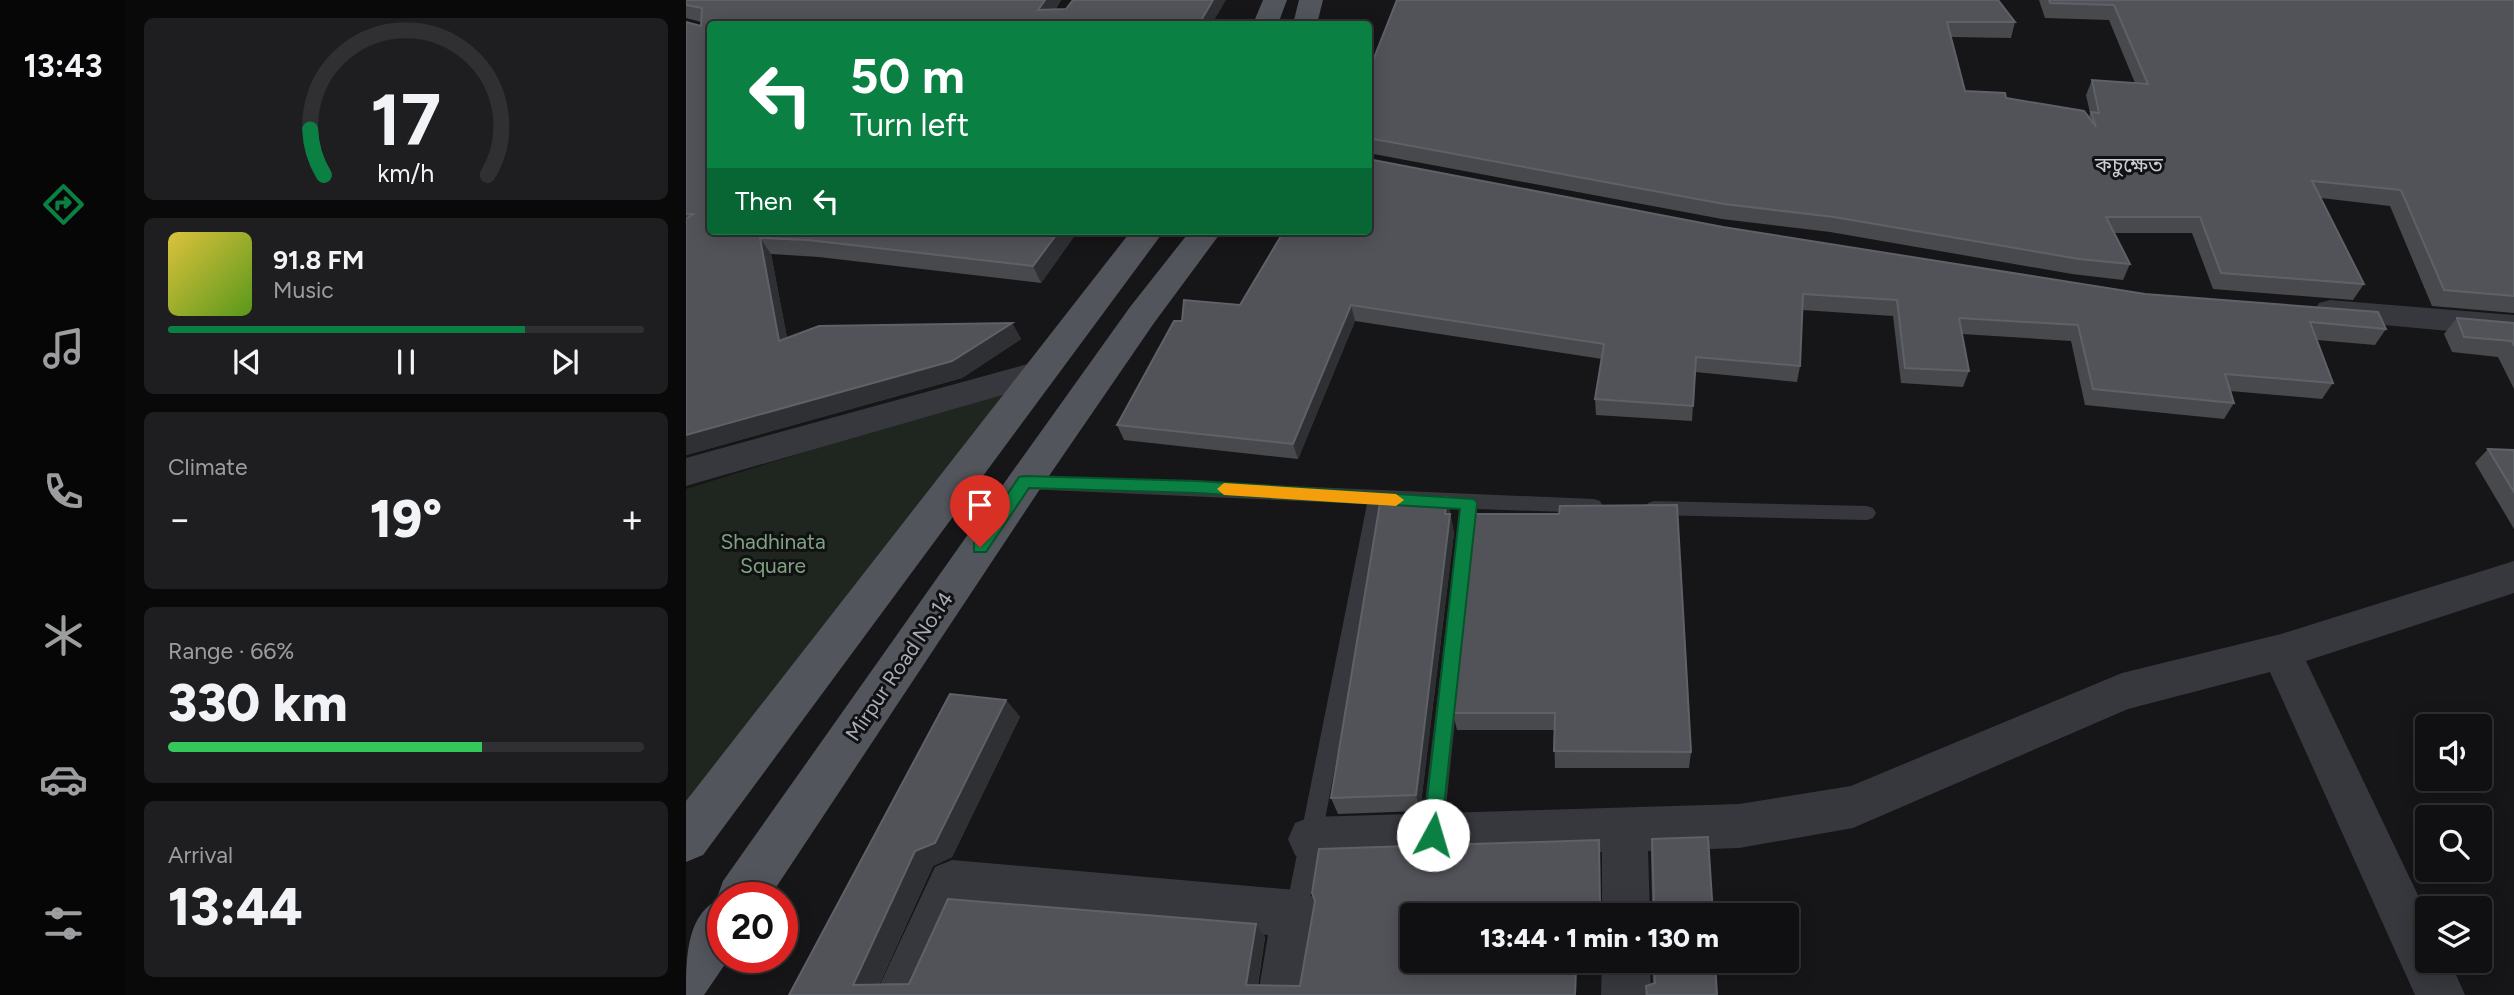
<!DOCTYPE html>
<html lang="en">
<head>
<meta charset="utf-8">
<style>
  body { margin:0; font-family:Figtree,"Noto Sans Bengali",sans-serif; background:#1e1e20; color:#f1f3f6; height:100vh; display:flex; flex-direction:column; font-size:26px; white-space:nowrap }
  * { box-sizing:border-box; margin:0 }
  p { font-size:23px; color:#9c9d9f }
  .icon { flex:none; width:38px; height:38px; fill:none; stroke:currentColor; stroke-width:2; stroke-linecap:round; stroke-linejoin:round }
  .map { position:relative; flex:1; overflow:hidden }
  .details { display:flex; flex-direction:column; gap:18px; padding:18px; background:#09090a; width:560px }
  .details>* { flex:none }
  .banner { position:absolute; left:21px; top:21px; width:665px; height:214px; border-radius:7px; box-shadow:0 4px 18px #0003,0 0 0 2px #303032; background:#0b8043; color:#fff; overflow:hidden }
  .tools { position:absolute; left:1729px; top:714px; display:grid; gap:14px }
  .tools a { display:grid; place-items:center; width:77px; height:77px; border-radius:7px; background:#101012; box-shadow:0 4px 18px #0003,0 0 0 2px #303032; font-size:35px }
  .speed { position:absolute; left:21px; top:882px; display:flex; gap:14px; font-size:35px; font-weight:700; text-align:center }
  .speed>* { display:grid; place-content:center; width:91px; height:91px; border-radius:50%; background:#101012; box-shadow:0 4px 18px #0003,0 0 0 2px #303032; line-height:1 }
  .speed .limit { border:10px solid #d22; background:#fff; color:#111 }
  .pin { position:absolute; display:grid; place-items:center; width:60px; height:60px; color:#fff; margin:-72px -30px; border-radius:50% 50% 50% 0; rotate:-45deg; box-shadow:0 0 7px #0007 }
  .pin .icon { rotate:45deg }
  .me { position:absolute; width:77px; margin:-38px; rotate:6deg; stroke-linejoin:round; filter:drop-shadow(0 0 5px #0008) }
  .turn { display:flex; align-items:center; gap:24px; height:147px; padding:0 28px; font-size:32px }
  .turn .icon { width:91px; height:91px; stroke-width:2.5 }
  .turn b { display:block; font-size:49px; line-height:60px }
  .then { display:flex; align-items:center; height:66px; padding:0 28px; background:#0003; gap:14px; font-size:26px }
  .big { font-size:52px; font-weight:800; line-height:1.1 }
  .details .widget { flex:1; display:flex; flex-direction:column; justify-content:center; gap:10px; min-width:0; padding:0 24px; border-radius:10px; background:#1e1e20 }
  .details .dial { align-items:center; gap:0 }
  .dial svg { height:182px; overflow:visible; fill:none; stroke:#303032; stroke-width:7; stroke-linecap:round; text-anchor:middle }
  .dial text { fill:#f1f3f6; stroke:none }
  .song { display:flex; align-items:center; gap:21px }
  .cover { width:84px; height:84px; border-radius:10px; background:linear-gradient(135deg,hsl(50 70% 55%),hsl(90 70% 35%)) }
  .played { height:7px; border-radius:4px; background:linear-gradient(90deg,#0b8043 75%,#303032 75%) }
  .keys { display:flex; justify-content:space-around; direction:ltr }
  .heat { display:flex; justify-content:space-between; align-items:center; font-size:38px; direction:ltr }
  .charge { height:10px; border-radius:5px; background:linear-gradient(90deg,#34c759 66%,#303032 0) }
  .trip { position:absolute; left:714px; top:903px; width:399px; height:70px; border-radius:7px; background:#101012; box-shadow:0 4px 18px #0003,0 0 0 2px #303032; font-weight:800; line-height:70px; text-align:center }
  main { display:flex; flex:1; min-height:0 }
  .dock { display:flex; flex-direction:column; width:126px; justify-content:space-around; align-items:center; background:#060607; color:#9c9d9f }
  .dock .icon { width:49px; height:49px }
  .dock .selected { color:#0b8043 }
  .dock b { font-size:32px; color:#f1f3f6 }
  .map>svg:first-child { display:block }
</style>
</head>
<body>
<main>
<nav class="dock">
<b>13:43</b>
<svg class="icon selected" aria-label="directions" viewBox="0 0 24 24"><path d="M12 3l9 9-9 9-9-9zM9 14v-3h6M13 9l2 2-2 2"/></svg>
<svg class="icon" aria-label="music" viewBox="0 0 24 24"><path d="M9 18V5l10-2v13"/><circle cx="6" cy="18" r="3"/><circle cx="16" cy="16" r="3"/></svg>
<svg class="icon" aria-label="phone" viewBox="0 0 24 24"><path d="M5 4h4l2 5-3 2q2 4 5 5l2-3 5 2v4C11 20 4 13 5 4z"/></svg>
<svg class="icon" aria-label="climate" viewBox="0 0 24 24"><path d="M12 3v18M4 7l16 10M4 17L20 7"/></svg>
<svg class="icon" aria-label="car" viewBox="0 0 24 24"><path d="M5 17H2v-5l4-1 3-4h7l3 4 3 1v5h-3M9 17h6M6 11h13"/><circle cx="7" cy="17" r="2"/><circle cx="17" cy="17" r="2"/></svg>
<svg class="icon" aria-label="filters" viewBox="0 0 24 24"><path d="M4 7h16M4 17h16"/><circle cx="9" cy="7" r="2"/><circle cx="15" cy="17" r="2"/></svg>
</nav>
<section class="details">
<div class="widget dial"><svg viewBox="0 0 100 80">
<path d="M14 69A42 42 0 1 1 86 69"/>
<path d="M14 69A42 42 0 0 1 8 49" stroke="#0b8043"/>
<text x="50" y="56" font-size="32" font-weight="700">17</text>
<text x="50" y="72" font-size="11">km/h</text>
</svg></div>
<div class="widget">
<div class="song"><i class="cover"></i><div><b>91.8 FM</b><p>Music</p></div></div>
<div class="played"></div>
<div class="keys"><svg class="icon" aria-label="previous" viewBox="0 0 24 24"><path d="M18 5L8 12l10 7zM5 5v14"/></svg><svg class="icon" aria-label="pause" viewBox="0 0 24 24"><path d="M8 5v14M16 5v14"/></svg><svg class="icon" aria-label="next" viewBox="0 0 24 24"><path d="M6 5l10 7-10 7zM19 5v14"/></svg></div>
</div>
<div class="widget"><p>Climate</p>
<div class="heat"><a>−</a><b class="big">19°</b><a>+</a></div>
</div>
<div class="widget"><p>Range · 66%</p><b class="big">330 km</b><div class="charge"></div></div>
<div class="widget"><p>Arrival</p><b class="big">13:44</b></div>
</section>
<div class="map">
<svg width="1828" height="995" viewBox="0 0 1828 995">
  <rect width="100%" height="100%" fill="#161618"/>
  <path fill="#1e261f" d="M328,387L0,811V489Z"/>
  <g fill="none" stroke-linecap="round" stroke-linejoin="round">
    <g fill="#37383d" fill-rule="evenodd">
      <path d="M339,475L908,499L914,501L917,506L914,511L908,513L791,509L757,836L754,843L746,846L738,843L735,836L774,508L699,505L621,914L618,922L610,925L602,922L599,914L681,504L339,489L330,482Z"/>
      <path d="M968,501L1181,506L1187,508L1190,513L1187,518L1181,520L968,515L962,513L959,508L962,503Z"/>
    </g>
    <g fill="#37383d" fill-rule="evenodd">
      <path d="M1644,300L1828,315V337L1633,319L1628,311L1633,303Z"/>
      <path d="M353,361L365,365L370,373L365,381L0,486V458Z"/>
      <path d="M1828,561V593L1620,661L1741,914V961H1764L1779,995H1729L1584,672L1442,709L1167,828L1053,848L962,851L964,915H916V852L625,861L609,855L602,839L609,823L625,817L1053,804L1165,786L1436,673L1595,634Z"/>
      <path d="M266,860L610,890L627,897L634,914L622,995H572L582,935L279,907L240,995H189L249,867Z"/>
      <path d="M916,961H964L965,995H915Z"/>
    </g>
    <g fill="#53555c" fill-rule="evenodd">
      <path d="M577,0H601L592,24H567Z"/>
      <path d="M613,0H637L631,24H607Z"/>
      <path d="M445,231H478L17,855L0,862V801Z"/>
      <path d="M504,231H536L468,323L352,492L83,898H37V957H44L18,995H0C0,961 0,917 30,901L37,881L326,472L444,307Z"/>
    </g>
  </g>
  <g fill="#47494d">
    <path d="M0,0H375L369,10L526,24H24V231H392L355,283L133,257L85,254L101,338L326,323L335,339L276,378L0,455V22L15,26V22L0,18Z"/>
    <path d="M710,0H1312L1329,22L1325,38L1265,37L1279,91L1320,98L1403,117L1404,113L1400,95L1406,80L1449,83L1423,20L1359,18L1353,0H1828V313L1746,306L1704,206L1635,198L1678,284L1667,300L1527,289L1506,233H1428L1444,264L1437,280L1386,274L1144,232L1036,219L682,153V73Z"/>
    <path d="M1037,227L1459,294L1700,329L1689,345L1631,340L1647,383L1636,399L1544,391L1548,403L1538,419L1399,405L1385,341L1276,334L1283,371L1277,387L1215,383L1207,316L1116,310L1114,366L1111,382L1009,372L1006,421L910,415L909,399L916,359L669,321L612,459L438,440L431,425L496,321L554,305Z"/>
    <path d="M1771,318L1828,323V389L1812,357L1766,352L1758,334Z"/>
    <path d="M1802,449L1828,450V529L1789,463Z"/>
    <path d="M761,497L768,533L734,811L652,814L645,798Z"/>
    <path d="M873,514L1005,752L1003,768H869L868,730H771L767,713Z"/>
    <path d="M264,694L320,700L334,717L266,857L247,866L193,985L223,984L262,899L570,924L579,937L572,985L614,986L629,901L626,893L633,849L913,840L914,903L965,904L966,903L965,854L966,839L1022,837L1027,915H726V961H891L890,995H103Z"/>
    <path d="M966,961H1029L1031,995H959L960,986L967,984Z"/>
  </g>
  <g fill="#2f3033">
    <path d="M359,0H375L359,24L352,10Z"/>
    <path d="M527,0H540L526,24H513Z"/>
    <path d="M373,231H392L355,283L347,266Z"/>
    <path d="M74,238L85,254L105,358L93,341Z"/>
    <path d="M665,305L669,321L612,459L607,444Z"/>
    <path d="M326,323L335,339L276,378L0,455V435Z"/>
    <path d="M761,497L768,533L734,811L730,795Z"/>
    <path d="M320,700L334,717L266,857L247,866L188,995L167,985L229,851Z"/>
    <path d="M570,924L579,937L570,995L560,985Z"/>
  </g>
  <g fill="#525359" stroke="#5f6168" stroke-width="2">
    <path d="M0,0H359L352,10L380,9L387,0H527L513,24H24V231H373L347,266L122,240L74,238L93,341L133,326L326,323L266,361L0,435V219L7,214H0V22L15,26L16,8L0,5Z"/>
    <path d="M711,0H1312L1329,22H1261L1279,91L1319,93L1320,98L1398,111L1410,127L1405,112L1413,113L1406,80L1462,84L1428,5L1364,3L1363,0H1828V296L1758,290L1715,190L1626,181L1678,284L1535,273L1514,217H1420L1444,264L1393,259L1148,217L1038,204L682,138V73Z"/>
    <path d="M682,159L1037,227L1459,294L1692,312L1700,329L1624,322L1647,383L1539,374L1548,403L1407,389L1392,325L1273,318L1283,371L1219,368L1211,300L1117,294L1114,366L1010,357L1007,406L909,399L918,344L665,305L607,444L431,425L488,321H496L498,300L554,305L598,231H682Z"/>
    <path d="M1771,318L1828,323V346L1826,341L1778,337Z"/>
    <path d="M1802,449L1828,450V492Z"/>
    <path d="M695,497H761L759,514H764L730,795L645,798Z"/>
    <path d="M991,505L1005,752L868,751L869,713H767L789,514H873L874,506Z"/>
    <path d="M264,694L320,700L249,843L229,851L167,985L223,984L262,899L570,924L560,985L614,986L629,901L626,893L633,849L913,840L914,903L965,904L968,901L966,839L1022,837L1027,915H726V961H890L889,995H103Z"/>
    <path d="M968,961H1029L1031,995H961L960,986L969,983Z"/>
  </g>
  <path fill="#0b8043" stroke="#07532c" stroke-width="2" d="M339,476L511,481L788,499L791,503L754,842L747,845L740,842L737,835L774,509L511,493L343,488L300,552H288V543L333,477Z"/>
  <path fill="#f59e0b" d="M538,483L710,494L718,500L710,506L538,495L531,489Z"/>
  <g text-anchor="middle" dominant-baseline="central" stroke-width="6" stroke-linejoin="round" paint-order="stroke">
    <g font-size="21" fill="#c9ccd4" stroke="#111113">
      <text x="1443" y="164">কচুক্ষেত</text>
    </g>
    <g font-size="21" fill="#7fa381" stroke="#111113">
      <text x="87" y="541">Shadhinata<tspan x="87" dy="24">Square</tspan></text>
    </g>
    <g font-size="21" fill="#a8adb8" stroke="#111113">
      <text transform="translate(213 666) rotate(-56)">Mirpur Road No.14</text>
    </g>
  </g>
</svg>
<div class="tools">
<a><svg class="icon" aria-label="sound" viewBox="0 0 24 24"><path d="M4 9h4l5-4v14l-5-4H4zM17 9q2 3 0 6"/></svg></a>
<a><svg class="icon" aria-label="search" viewBox="0 0 24 24"><circle cx="10" cy="10" r="6"/><path d="M15 15l6 6"/></svg></a>
<a><svg class="icon" aria-label="layers" viewBox="0 0 24 24"><path d="M12 4l9 5-9 5-9-5zM3 14l9 5 9-5"/></svg></a>
</div>
<div class="speed"><div class="limit">20</div></div>
<div class="pin" style="left:294px;top:547px;background:#d93025"><svg class="icon" aria-label="arrive" viewBox="0 0 24 24"><path d="M6 21V4h12l-3 4 3 4H6"/></svg></div>
<svg class="me" style="left:747px;top:835px" viewBox="-20 -20 40 40"><circle r="19" fill="#fff"/><path d="M0-13L10 11 0 6-10 11z" fill="#0b8043"/></svg>
<div class="trip">13:44 · 1 min · 130 m</div>
<div class="banner">
<div class="turn"><svg class="icon" aria-label="left" viewBox="0 0 24 24"><path d="M17 20v-9H6M10 6l-5 5 5 5"/></svg><div><b>50 m</b>Turn left</div></div>
<div class="then">Then<svg class="icon" aria-label="left" viewBox="0 0 24 24"><path d="M17 20v-9H6M10 6l-5 5 5 5"/></svg></div>
</div>
</div>
</main>
</body>
</html>
